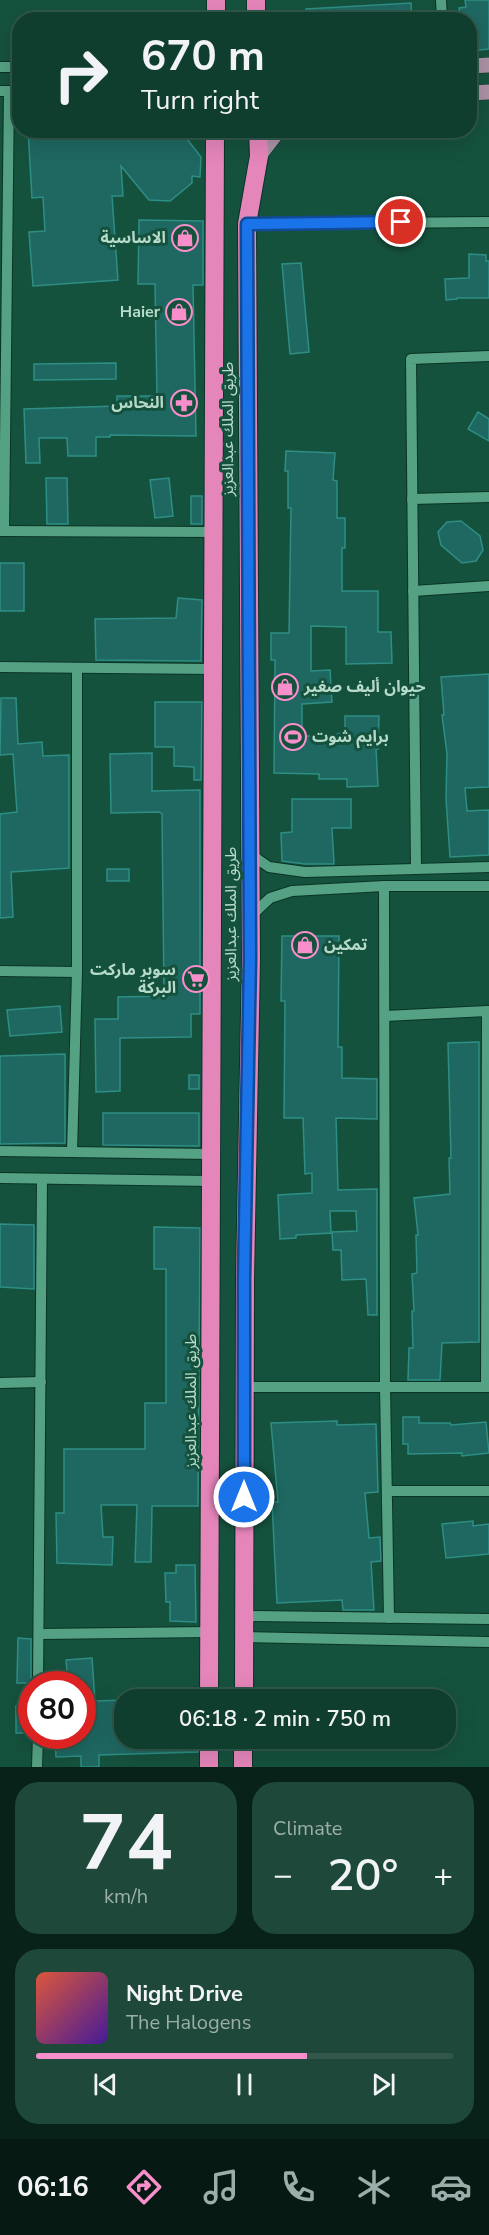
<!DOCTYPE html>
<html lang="en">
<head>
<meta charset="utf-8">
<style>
  body { margin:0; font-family:"Nunito Sans","Noto Sans Arabic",sans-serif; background:#1e493a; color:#f1f3f6; height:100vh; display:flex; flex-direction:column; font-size:22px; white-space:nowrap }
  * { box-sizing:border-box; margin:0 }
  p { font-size:20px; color:#9caeaa }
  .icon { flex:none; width:33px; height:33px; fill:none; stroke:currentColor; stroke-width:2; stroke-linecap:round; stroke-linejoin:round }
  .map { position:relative; height:1767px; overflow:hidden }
  .side { display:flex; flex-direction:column; gap:15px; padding:15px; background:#092219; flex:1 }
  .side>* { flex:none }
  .guide { position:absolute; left:12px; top:12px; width:465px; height:126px; border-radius:24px; box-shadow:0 6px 24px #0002,0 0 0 2px #30574a; background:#103e2e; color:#f1f3f6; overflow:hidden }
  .speed { position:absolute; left:18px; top:1671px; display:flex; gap:12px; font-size:30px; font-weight:700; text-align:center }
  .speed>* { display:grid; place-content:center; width:78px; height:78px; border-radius:50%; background:#103e2e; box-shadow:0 6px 24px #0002,0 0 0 2px #30574a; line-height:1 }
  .speed .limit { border:9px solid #d22; background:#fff; color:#111 }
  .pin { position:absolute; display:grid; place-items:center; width:51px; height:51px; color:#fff; margin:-26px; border:3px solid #fff; border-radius:50%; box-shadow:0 2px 6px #0007 }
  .me { position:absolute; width:66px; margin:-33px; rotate:0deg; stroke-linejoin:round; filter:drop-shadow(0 0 4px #0008) }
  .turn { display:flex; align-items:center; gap:21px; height:126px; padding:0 30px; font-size:27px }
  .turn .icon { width:78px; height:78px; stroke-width:2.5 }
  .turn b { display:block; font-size:42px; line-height:51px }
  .big { font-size:45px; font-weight:600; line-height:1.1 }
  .side .widget { flex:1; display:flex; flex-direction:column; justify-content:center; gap:9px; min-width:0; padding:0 21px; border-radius:24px; background:#1e493a }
  .side .dial { align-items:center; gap:0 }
  .dial b { font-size:78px; line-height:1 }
  .song { display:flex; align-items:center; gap:18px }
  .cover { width:72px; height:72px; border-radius:9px; background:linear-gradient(135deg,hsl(10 70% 55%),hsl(260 70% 35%)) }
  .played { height:6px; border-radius:3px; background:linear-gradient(90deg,#f98fca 65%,#30574a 65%) }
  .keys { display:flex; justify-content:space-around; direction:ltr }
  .heat { display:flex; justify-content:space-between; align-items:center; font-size:33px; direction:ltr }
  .side .tiles { flex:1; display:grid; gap:15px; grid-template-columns:1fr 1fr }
  .widget:last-child { grid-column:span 2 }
  .trip { position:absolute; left:114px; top:1689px; width:342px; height:60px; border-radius:24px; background:#103e2e; box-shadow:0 6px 24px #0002,0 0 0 2px #30574a; font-weight:600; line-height:60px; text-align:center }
  .tabs { display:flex; height:96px; justify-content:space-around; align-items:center; background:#061912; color:#9caeaa }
  .tabs .icon { width:42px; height:42px }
  .tabs .active { color:#f98fca }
  .tabs b { font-size:27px; color:#f1f3f6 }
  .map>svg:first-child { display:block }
</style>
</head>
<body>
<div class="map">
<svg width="489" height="1767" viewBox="0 0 489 1767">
  <rect width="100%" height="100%" fill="#15523d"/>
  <g fill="#1f6761" stroke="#2e8e85" stroke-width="1.5">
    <path d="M465,0H489V49L470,51V20H460L459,8L466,7Z"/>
    <path d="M411,3L412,20H306V9Z"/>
    <path d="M28,130H180L201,157L200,177L192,176V183L170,201L149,200L121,166L123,196H112L118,280L33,286L29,232L45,231L43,197L32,198Z"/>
    <path d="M139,220L203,221V285H193L196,436L110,435V437H96V456H68L67,438H39L40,463H26L24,409L117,406V396H157L155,284H138Z"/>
    <path d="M469,254L486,255V261H489V298H457V299L446,300L445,279L469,278Z"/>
    <path d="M301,263L309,352L290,354L282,264Z"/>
    <path d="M116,363V379L34,380V364Z"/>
    <path d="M478,412L489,419V441L468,429Z"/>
    <path d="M286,451L335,453L333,480L337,481V518H345V548H342V591H378V632H391L392,663L346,664V627L311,626V671L330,670L332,702L302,704V736H333L345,731V716H379L378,749H376L378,786L347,787V779H319V774L274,773L275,660H271V633H289L291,508H288V471H285Z"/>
    <path d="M46,478H67L68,524H47Z"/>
    <path d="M169,478L173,516L155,518L150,480Z"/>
    <rect x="191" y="496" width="11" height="28"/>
    <path d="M461,521L480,536L483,550L476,561L462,563L441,545L438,532L447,522Z"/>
    <rect x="0" y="563" width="24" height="48"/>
    <path d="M178,598L202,600L201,661L96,660L95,619L176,618Z"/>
    <path d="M489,674V787L465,788L467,811L489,810V855L450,857L446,799L447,754L442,715H444L441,677Z"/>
    <path d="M1,698H16L18,744L42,742L43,756L69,755V868L11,872L13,917L0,918V814L17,812L13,754L0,755Z"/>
    <path d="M155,702H202L201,780H194V767L174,766V747H155Z"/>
    <path d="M152,753V791L200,790V1014H191V1037L120,1038V1091L96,1092L95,1019H118V997L164,996L162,814L159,812L111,813L110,754Z"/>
    <path d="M292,799H351V828H332L334,864H305L282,861L281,833L292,832Z"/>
    <rect x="107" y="869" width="22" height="12"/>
    <path d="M282,936H339L338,1047H342V1078L377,1079V1119L336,1118L338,1190L377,1189V1315H368L366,1279L342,1280L341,1250H333L332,1232L357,1231L356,1211H330L331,1233L296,1235V1238L280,1239L278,1195L312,1193V1173L305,1174L303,1118H284L285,1001H281Z"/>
    <path d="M60,1006L62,1032L10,1036L7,1010Z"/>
    <path d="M479,1042V1342L442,1343L440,1380H408L409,1348H413L412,1311H414L412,1274L417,1273L416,1235H418L414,1198L450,1194L449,1158H451L448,1043Z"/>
    <path d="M65,1054V1143L0,1144V1056Z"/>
    <rect x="189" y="1075" width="10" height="14"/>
    <path d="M103,1113H199V1146L103,1145Z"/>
    <path d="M0,1224L34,1225V1289L0,1287Z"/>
    <path d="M154,1227L200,1228L198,1506H152L151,1562H135L137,1505H101L103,1537H113L112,1565L57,1563L56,1513H64V1449H145V1403H166V1269H154Z"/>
    <path d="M403,1417H419V1423H450L451,1425L486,1422L489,1453L462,1456V1453L408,1454V1444H403Z"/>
    <path d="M337,1421V1425L376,1424L378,1492L365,1493L369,1538L380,1537L381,1561L371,1562L374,1610H343L342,1600L277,1603L272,1502H278L271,1423Z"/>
    <path d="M473,1521V1526L489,1524V1554L446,1558L442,1524Z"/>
    <path d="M176,1565H195L196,1622L170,1621V1602H166L165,1573H176Z"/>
    <path d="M18,1638L31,1639V1683H17Z"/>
    <path d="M92,1658L95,1701L124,1700V1738H198V1752L99,1755V1767H81V1756L56,1757L55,1736H82V1684H68L66,1660Z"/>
    <rect x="16" y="1706" width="15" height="27"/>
  </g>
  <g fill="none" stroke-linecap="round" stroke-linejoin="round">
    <defs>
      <g id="minor">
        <path d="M441,0L442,20"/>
        <path d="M0,67H20"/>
        <path d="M0,91H20"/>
        <path d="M247,224L489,222"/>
        <path d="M412,499L489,497"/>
        <path d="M0,531L214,532"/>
        <path d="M4,531L9,91"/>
        <path d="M413,591L489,586"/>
        <path d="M0,667L213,669"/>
        <path d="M251,850L256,858L269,867L305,872L489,867"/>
        <path d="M416,869L411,359L489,356"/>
        <path d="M384,886L385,1387L389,1618"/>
        <path d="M250,917L270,898L292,891L384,886H489"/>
        <path d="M0,971L77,972"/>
        <path d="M385,1016L487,1011"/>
        <path d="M0,1151L211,1154"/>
        <path d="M72,1152L77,972V668"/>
        <path d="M0,1178L211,1181"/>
        <path d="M0,1383L41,1382"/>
        <path d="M244,1387H489"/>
        <path d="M486,1387L487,1011H489"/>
        <path d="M387,1491H489"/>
        <path d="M244,1616L489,1619"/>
        <path d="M39,1634L209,1632"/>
        <path d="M244,1637L489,1642"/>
        <path d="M38,1684L42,1179"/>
        <path d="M37,1767L38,1736"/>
      </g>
      <g id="major">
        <path d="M470,66L489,65"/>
        <path d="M470,93L489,92"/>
        <path d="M259,156L279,130"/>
      </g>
      <g id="highway">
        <path d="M216,20V0"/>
        <path d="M256,20V0"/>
        <path d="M209,1700L215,130"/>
        <path d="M244,1700L245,1279L251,959L247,224L259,156L258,130"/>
        <path d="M209,1767V1738"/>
        <path d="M243,1767V1738"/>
      </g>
    </defs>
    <use href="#minor" stroke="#0a3426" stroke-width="12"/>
    <use href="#major" stroke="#0a3426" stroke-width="16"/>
    <use href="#highway" stroke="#0a3426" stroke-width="20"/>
    <use href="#minor" stroke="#55a183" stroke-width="10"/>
    <use href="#major" stroke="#ab91a5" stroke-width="15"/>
    <use href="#highway" stroke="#e586bb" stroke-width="18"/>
  </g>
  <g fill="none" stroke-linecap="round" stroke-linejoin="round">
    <defs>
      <path id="route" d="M244,1497V1279L250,959L247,224L401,222"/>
    </defs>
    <use href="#route" stroke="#114b97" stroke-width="15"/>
    <use href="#route" stroke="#1a73e8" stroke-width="10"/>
  </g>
  <defs>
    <symbol id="shop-ring" viewBox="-11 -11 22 22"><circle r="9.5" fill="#15523d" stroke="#f98fca" stroke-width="1.5"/><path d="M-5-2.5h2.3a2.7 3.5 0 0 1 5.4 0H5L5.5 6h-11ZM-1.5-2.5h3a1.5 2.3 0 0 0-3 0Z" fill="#f98fca"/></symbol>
    <symbol id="pharmacy-ring" viewBox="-11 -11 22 22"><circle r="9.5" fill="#15523d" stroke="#f98fca" stroke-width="1.5"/><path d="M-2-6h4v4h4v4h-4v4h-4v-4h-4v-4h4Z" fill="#f98fca"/></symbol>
    <symbol id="stadium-ring" viewBox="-11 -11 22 22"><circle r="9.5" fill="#15523d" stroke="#f98fca" stroke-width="1.5"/><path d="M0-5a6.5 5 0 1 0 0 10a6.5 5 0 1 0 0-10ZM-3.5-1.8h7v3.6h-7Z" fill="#f98fca"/></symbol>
    <symbol id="supermarket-ring" viewBox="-11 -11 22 22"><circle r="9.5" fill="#15523d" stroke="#f98fca" stroke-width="1.5"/><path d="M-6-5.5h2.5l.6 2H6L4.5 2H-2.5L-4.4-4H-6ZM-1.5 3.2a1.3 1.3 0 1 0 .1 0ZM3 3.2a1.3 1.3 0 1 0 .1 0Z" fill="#f98fca"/></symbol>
  </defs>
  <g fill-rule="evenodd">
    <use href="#shop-ring" x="170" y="223" width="30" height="30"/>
    <use href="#shop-ring" x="164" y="297" width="30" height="30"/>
    <use href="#pharmacy-ring" x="169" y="388" width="30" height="30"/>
    <use href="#shop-ring" x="270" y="672" width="30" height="30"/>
    <use href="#stadium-ring" x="278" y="722" width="30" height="30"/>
    <use href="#shop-ring" x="290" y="930" width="30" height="30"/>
    <use href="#supermarket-ring" x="181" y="964" width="30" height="30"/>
  </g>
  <g text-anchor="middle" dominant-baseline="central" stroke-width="6" stroke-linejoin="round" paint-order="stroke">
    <g font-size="16" font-weight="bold" fill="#b7dbcb" stroke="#15523d" text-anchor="end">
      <text x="166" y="238">الاساسية</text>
      <text x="160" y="312">Haier</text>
      <text x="164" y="403">النحاس</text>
      <text x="304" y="687" text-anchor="start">حيوان أليف صغير</text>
      <text x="312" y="737" text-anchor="start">برايم شوت</text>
      <text x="324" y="945" text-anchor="start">تمكين</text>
      <text x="176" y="970">سوبر ماركت<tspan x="176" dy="18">البركة</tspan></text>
    </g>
    <g font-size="16" fill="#b7dbcb" stroke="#15523d">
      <text transform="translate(228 429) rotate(-90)">طريق الملك عبدالعزيز</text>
      <text transform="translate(231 914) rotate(-90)">طريق الملك عبدالعزيز</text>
      <text transform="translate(191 1401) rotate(-90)">طريق الملك عبدالعزيز</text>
    </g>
  </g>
</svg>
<div class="speed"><div class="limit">80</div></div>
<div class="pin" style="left:401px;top:222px;background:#d93025"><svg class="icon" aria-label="arrive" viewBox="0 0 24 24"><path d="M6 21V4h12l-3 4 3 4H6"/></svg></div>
<svg class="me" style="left:244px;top:1497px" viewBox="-20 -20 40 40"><circle r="17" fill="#1a73e8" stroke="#fff" stroke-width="3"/><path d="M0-11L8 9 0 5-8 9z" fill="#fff"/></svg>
<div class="trip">06:18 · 2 min · 750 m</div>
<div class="guide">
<div class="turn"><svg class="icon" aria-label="right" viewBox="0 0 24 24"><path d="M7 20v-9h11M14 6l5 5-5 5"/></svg><div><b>670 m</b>Turn right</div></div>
</div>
</div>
<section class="side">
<div class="tiles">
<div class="widget dial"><b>74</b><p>km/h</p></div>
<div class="widget"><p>Climate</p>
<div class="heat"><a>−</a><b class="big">20°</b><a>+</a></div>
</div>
<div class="widget">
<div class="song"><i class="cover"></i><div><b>Night Drive</b><p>The Halogens</p></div></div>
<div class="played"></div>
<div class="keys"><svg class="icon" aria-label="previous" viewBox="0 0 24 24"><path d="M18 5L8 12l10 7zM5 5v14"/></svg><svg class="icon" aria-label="pause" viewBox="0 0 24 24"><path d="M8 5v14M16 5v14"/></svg><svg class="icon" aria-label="next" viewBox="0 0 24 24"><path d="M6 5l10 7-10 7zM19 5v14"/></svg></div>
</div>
</div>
</section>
<nav class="tabs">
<b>06:16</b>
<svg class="icon active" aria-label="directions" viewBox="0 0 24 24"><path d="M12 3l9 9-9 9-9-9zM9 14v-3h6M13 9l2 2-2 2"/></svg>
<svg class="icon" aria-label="music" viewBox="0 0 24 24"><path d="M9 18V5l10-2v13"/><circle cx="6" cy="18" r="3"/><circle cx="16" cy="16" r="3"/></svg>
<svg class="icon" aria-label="phone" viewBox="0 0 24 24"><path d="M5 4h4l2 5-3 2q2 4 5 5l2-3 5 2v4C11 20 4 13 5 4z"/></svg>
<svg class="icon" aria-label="climate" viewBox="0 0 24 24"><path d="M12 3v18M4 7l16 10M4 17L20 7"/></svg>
<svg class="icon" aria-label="car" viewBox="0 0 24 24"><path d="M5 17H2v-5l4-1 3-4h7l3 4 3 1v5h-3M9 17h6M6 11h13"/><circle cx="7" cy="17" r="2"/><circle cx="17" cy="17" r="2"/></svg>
</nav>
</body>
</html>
